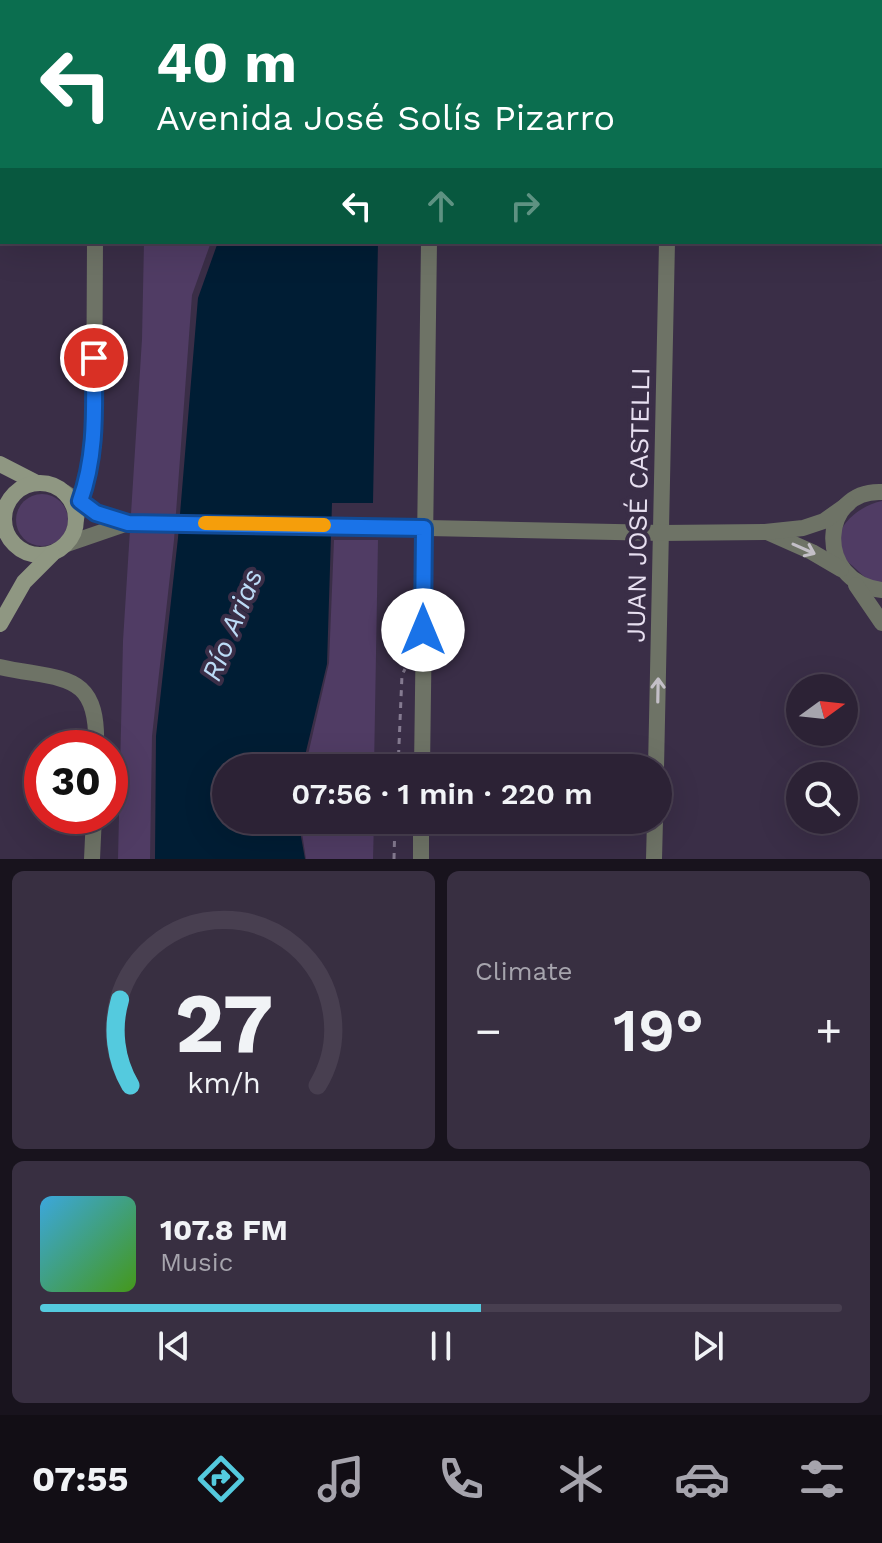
<!DOCTYPE html>
<html lang="en">
<head>
<meta charset="utf-8">
<style>
  body { margin:0; font-family:"Work Sans",sans-serif; background:#382f41; color:#f1f3f6; height:100vh; display:flex; flex-direction:column; font-size:30px; white-space:nowrap }
  * { box-sizing:border-box; margin:0 }
  p { font-size:26px; color:#a6a4ad }
  .icon { flex:none; width:44px; height:44px; fill:none; stroke:currentColor; stroke-width:2; stroke-linecap:round; stroke-linejoin:round }
  .map { position:relative; height:859px; overflow:hidden }
  .sheet { display:flex; flex-direction:column; gap:12px; padding:12px; background:#18131d; flex:1 }
  .sheet>* { flex:none }
  .hud { position:absolute; left:0px; top:0px; width:882px; height:244px; box-shadow:0 8px 32px #0002,0 0 0 2px #483f50; background:#0b6e4f; color:#fff; overflow:hidden }
  .needle { width:52px; rotate:75deg }
  .controls { position:absolute; left:786px; top:674px; display:grid; gap:16px }
  .controls a { display:grid; place-items:center; width:72px; height:72px; border-radius:50%; background:#2c2235; box-shadow:0 8px 32px #0002,0 0 0 2px #483f50; font-size:40px }
  .speed { position:absolute; left:24px; top:730px; display:flex; gap:16px; font-size:40px; font-weight:700; text-align:center }
  .speed>* { display:grid; place-content:center; width:104px; height:104px; border-radius:50%; background:#2c2235; box-shadow:0 8px 32px #0002,0 0 0 2px #483f50; line-height:1 }
  .speed .limit { border:12px solid #d22; background:#fff; color:#111 }
  .pin { position:absolute; display:grid; place-items:center; width:68px; height:68px; color:#fff; margin:-34px; border:4px solid #fff; border-radius:50%; box-shadow:0 2px 8px #0007 }
  .me { position:absolute; width:88px; margin:-44px; rotate:0deg; stroke-linejoin:round; filter:drop-shadow(0 0 6px #0008) }
  .turn { display:flex; align-items:center; gap:28px; height:168px; padding:0 24px; font-size:36px }
  .turn .icon { width:104px; height:104px; stroke-width:2.5 }
  .turn b { display:block; font-size:56px; line-height:68px }
  .lanes { display:flex; align-items:center; height:76px; padding:0 24px; background:#0003; justify-content:center; gap:40px; direction:ltr }
  .lanes .off { opacity:.35 }
  .big { font-size:60px; font-weight:600; line-height:1.1 }
  .sheet .card { flex:1; display:flex; flex-direction:column; justify-content:center; gap:12px; min-width:0; padding:0 28px; border-radius:12px; background:#382f41 }
  .sheet .dial { align-items:center; gap:0 }
  .dial svg { height:208px; overflow:visible; fill:none; stroke:#483f50; stroke-width:7; stroke-linecap:round; text-anchor:middle }
  .dial text { fill:#f1f3f6; stroke:none }
  .song { display:flex; align-items:center; gap:24px }
  .cover { width:96px; height:96px; border-radius:12px; background:linear-gradient(135deg,hsl(200 70% 55%),hsl(100 70% 35%)) }
  .played { height:8px; border-radius:4px; background:linear-gradient(90deg,#54cade 55%,#483f50 55%) }
  .keys { display:flex; justify-content:space-around; direction:ltr }
  .heat { display:flex; justify-content:space-between; align-items:center; font-size:44px; direction:ltr }
  .sheet .tiles { flex:1; display:grid; gap:12px; grid-template-columns:1fr 1fr }
  .card:last-child { grid-column:span 2 }
  .trip { position:absolute; left:212px; top:754px; width:460px; height:80px; border-radius:40px; background:#2c2235; box-shadow:0 8px 32px #0002,0 0 0 2px #483f50; font-weight:600; line-height:80px; text-align:center }
  .tab-bar { display:flex; height:128px; justify-content:space-around; align-items:center; background:#120e15; color:#a6a4ad }
  .tab-bar .icon { width:56px; height:56px }
  .tab-bar .active { color:#54cade }
  .tab-bar b { font-size:36px; color:#f1f3f6 }
  .map>svg:first-child { display:block }
</style>
</head>
<body>
<div class="map">
<svg width="882" height="859" viewBox="0 0 882 859">
  <rect width="100%" height="100%" fill="#3a2e47"/>
  <g fill="#503c64">
    <path d="M144,242H211L192,295L174,540L152,736L150,859H118L123,641L142,339Z"/>
    <circle cx="42" cy="520" r="26"/>
    <path d="M882,501V586C870,584 865,577 856,569C852,565 845,560 842,555C828,529 860,505 882,501Z"/>
    <path d="M334,540H378L374,768H305L329,663Z"/>
    <path d="M300,820H374L373,859H306Z"/>
  </g>
  <path fill="#001d34" d="M218,242H378L373,503H332L327,664L302,768H226V820H298L305,859H155L156,736L178,538L198,298Z"/>
  <g fill="none" stroke-linecap="round" stroke-linejoin="round">
    <g stroke="#857b91" stroke-width="3" stroke-dasharray="6 6" stroke-linecap="butt">
      <path d="M398,768L402,675L405,669"/>
      <path d="M394,859L395,820"/>
    </g>
    <g stroke="#6e7366" stroke-width="16">
      <path d="M821,0L832,2"/>
      <path d="M98,2V0"/>
      <path d="M433,2V0"/>
      <path d="M671,2V0"/>
      <path d="M0,4L2,6"/>
      <path d="M880,11H882"/>
      <path d="M76,519L94,444L95,242"/>
      <path d="M0,667C63,681 99,670 96,748"/>
      <path d="M422,768L429,242"/>
      <path d="M656,768L667,242"/>
      <path d="M92,859L94,816"/>
      <path d="M421,859V820"/>
      <path d="M654,859L655,820"/>
    </g>
    <g stroke="#6e7366" stroke-width="16">
      <path d="M64,492L96,513L126,522"/>
      <path d="M882,492C820,489 814,582 882,590"/>
      <path d="M767,532L812,552L841,569"/>
      <path d="M67,544L128,523L150,522L662,533L765,532L803,528L824,521L848,504"/>
      <path d="M856,585L882,623"/>
    </g>
    <g stroke="#8f9782" stroke-width="16">
      <path d="M0,464L37,483"/>
      <circle cx="40" cy="519" r="36"/>
      <path d="M0,624L24,582L52,554"/>
    </g>
  </g>
  <defs><path id="oneway-shaft" d="M-6 0H5M1.5-3L5.5 0L1.5 3" fill="none" stroke-width="1.6" stroke-linecap="round" stroke-linejoin="round" transform="scale(2)"/></defs>
  <g stroke="#c3bfc7">
    <use href="#oneway-shaft" transform="translate(804 549) rotate(24)"/>
    <use href="#oneway-shaft" transform="translate(658 690) rotate(-89)"/>
  </g>
  <g fill="none" stroke-linecap="round" stroke-linejoin="round">
    <defs>
      <path id="route" d="M94,358C94,407 97,454 80,501L96,513L128,523L424,528L423,630"/>
    </defs>
    <use href="#route" stroke="#114b97" stroke-width="20"/>
    <use href="#route" stroke="#1a73e8" stroke-width="14"/>
    <path stroke="#f59e0b" stroke-width="14" d="M205,523L324,525"/>
  </g>
  <g text-anchor="middle" dominant-baseline="central" stroke-width="8" stroke-linejoin="round" paint-order="stroke">
    <g font-size="26" fill="#e7dff0" stroke="#3a2e47">
      <text transform="translate(638 505) rotate(-89)">JUAN JOSÉ CASTELLI</text>
    </g>
    <g font-size="28" font-style="italic" fill="#bcdbf6" stroke="#3a2e47">
      <text transform="translate(232 625) rotate(-68)">Río Arias</text>
    </g>
  </g>
</svg>
<div class="controls">
<a><svg class="needle" viewBox="-14 -14 28 28"><path d="M0-13l5 13h-10z" fill="#e53935"/><path d="M0 13l5-13h-10z" fill="#a6a4ad"/></svg></a>
<a><svg class="icon" aria-label="search" viewBox="0 0 24 24"><circle cx="10" cy="10" r="6"/><path d="M15 15l6 6"/></svg></a>
</div>
<div class="speed"><div class="limit">30</div></div>
<div class="pin" style="left:94px;top:358px;background:#d93025"><svg class="icon" aria-label="arrive" viewBox="0 0 24 24"><path d="M6 21V4h12l-3 4 3 4H6"/></svg></div>
<svg class="me" style="left:423px;top:630px" viewBox="-20 -20 40 40"><circle r="19" fill="#fff"/><path d="M0-13L10 11 0 6-10 11z" fill="#1a73e8"/></svg>
<div class="trip">07:56 · 1 min · 220 m</div>
<div class="hud">
<div class="turn"><svg class="icon" aria-label="left" viewBox="0 0 24 24"><path d="M17 20v-9H6M10 6l-5 5 5 5"/></svg><div><b>40 m</b>Avenida José Solís Pizarro</div></div>
<div class="lanes"><svg class="icon" aria-label="left" viewBox="0 0 24 24"><path d="M17 20v-9H6M10 6l-5 5 5 5"/></svg><svg class="icon off" aria-label="ahead" viewBox="0 0 24 24"><path d="M12 20V5M6 11l6-6 6 6"/></svg><svg class="icon off" aria-label="right" viewBox="0 0 24 24"><path d="M7 20v-9h11M14 6l5 5-5 5"/></svg></div>
</div>
</div>
<section class="sheet">
<div class="tiles">
<div class="card dial"><svg viewBox="0 0 100 80">
<path d="M14 69A42 42 0 1 1 86 69"/>
<path d="M14 69A42 42 0 0 1 10 36" stroke="#54cade"/>
<text x="50" y="56" font-size="32" font-weight="700">27</text>
<text x="50" y="72" font-size="11">km/h</text>
</svg></div>
<div class="card"><p>Climate</p>
<div class="heat"><a>−</a><b class="big">19°</b><a>+</a></div>
</div>
<div class="card">
<div class="song"><i class="cover"></i><div><b>107.8 FM</b><p>Music</p></div></div>
<div class="played"></div>
<div class="keys"><svg class="icon" aria-label="previous" viewBox="0 0 24 24"><path d="M18 5L8 12l10 7zM5 5v14"/></svg><svg class="icon" aria-label="pause" viewBox="0 0 24 24"><path d="M8 5v14M16 5v14"/></svg><svg class="icon" aria-label="next" viewBox="0 0 24 24"><path d="M6 5l10 7-10 7zM19 5v14"/></svg></div>
</div>
</div>
</section>
<nav class="tab-bar">
<b>07:55</b>
<svg class="icon active" aria-label="directions" viewBox="0 0 24 24"><path d="M12 3l9 9-9 9-9-9zM9 14v-3h6M13 9l2 2-2 2"/></svg>
<svg class="icon" aria-label="music" viewBox="0 0 24 24"><path d="M9 18V5l10-2v13"/><circle cx="6" cy="18" r="3"/><circle cx="16" cy="16" r="3"/></svg>
<svg class="icon" aria-label="phone" viewBox="0 0 24 24"><path d="M5 4h4l2 5-3 2q2 4 5 5l2-3 5 2v4C11 20 4 13 5 4z"/></svg>
<svg class="icon" aria-label="climate" viewBox="0 0 24 24"><path d="M12 3v18M4 7l16 10M4 17L20 7"/></svg>
<svg class="icon" aria-label="car" viewBox="0 0 24 24"><path d="M5 17H2v-5l4-1 3-4h7l3 4 3 1v5h-3M9 17h6M6 11h13"/><circle cx="7" cy="17" r="2"/><circle cx="17" cy="17" r="2"/></svg>
<svg class="icon" aria-label="filters" viewBox="0 0 24 24"><path d="M4 7h16M4 17h16"/><circle cx="9" cy="7" r="2"/><circle cx="15" cy="17" r="2"/></svg>
</nav>
</body>
</html>
